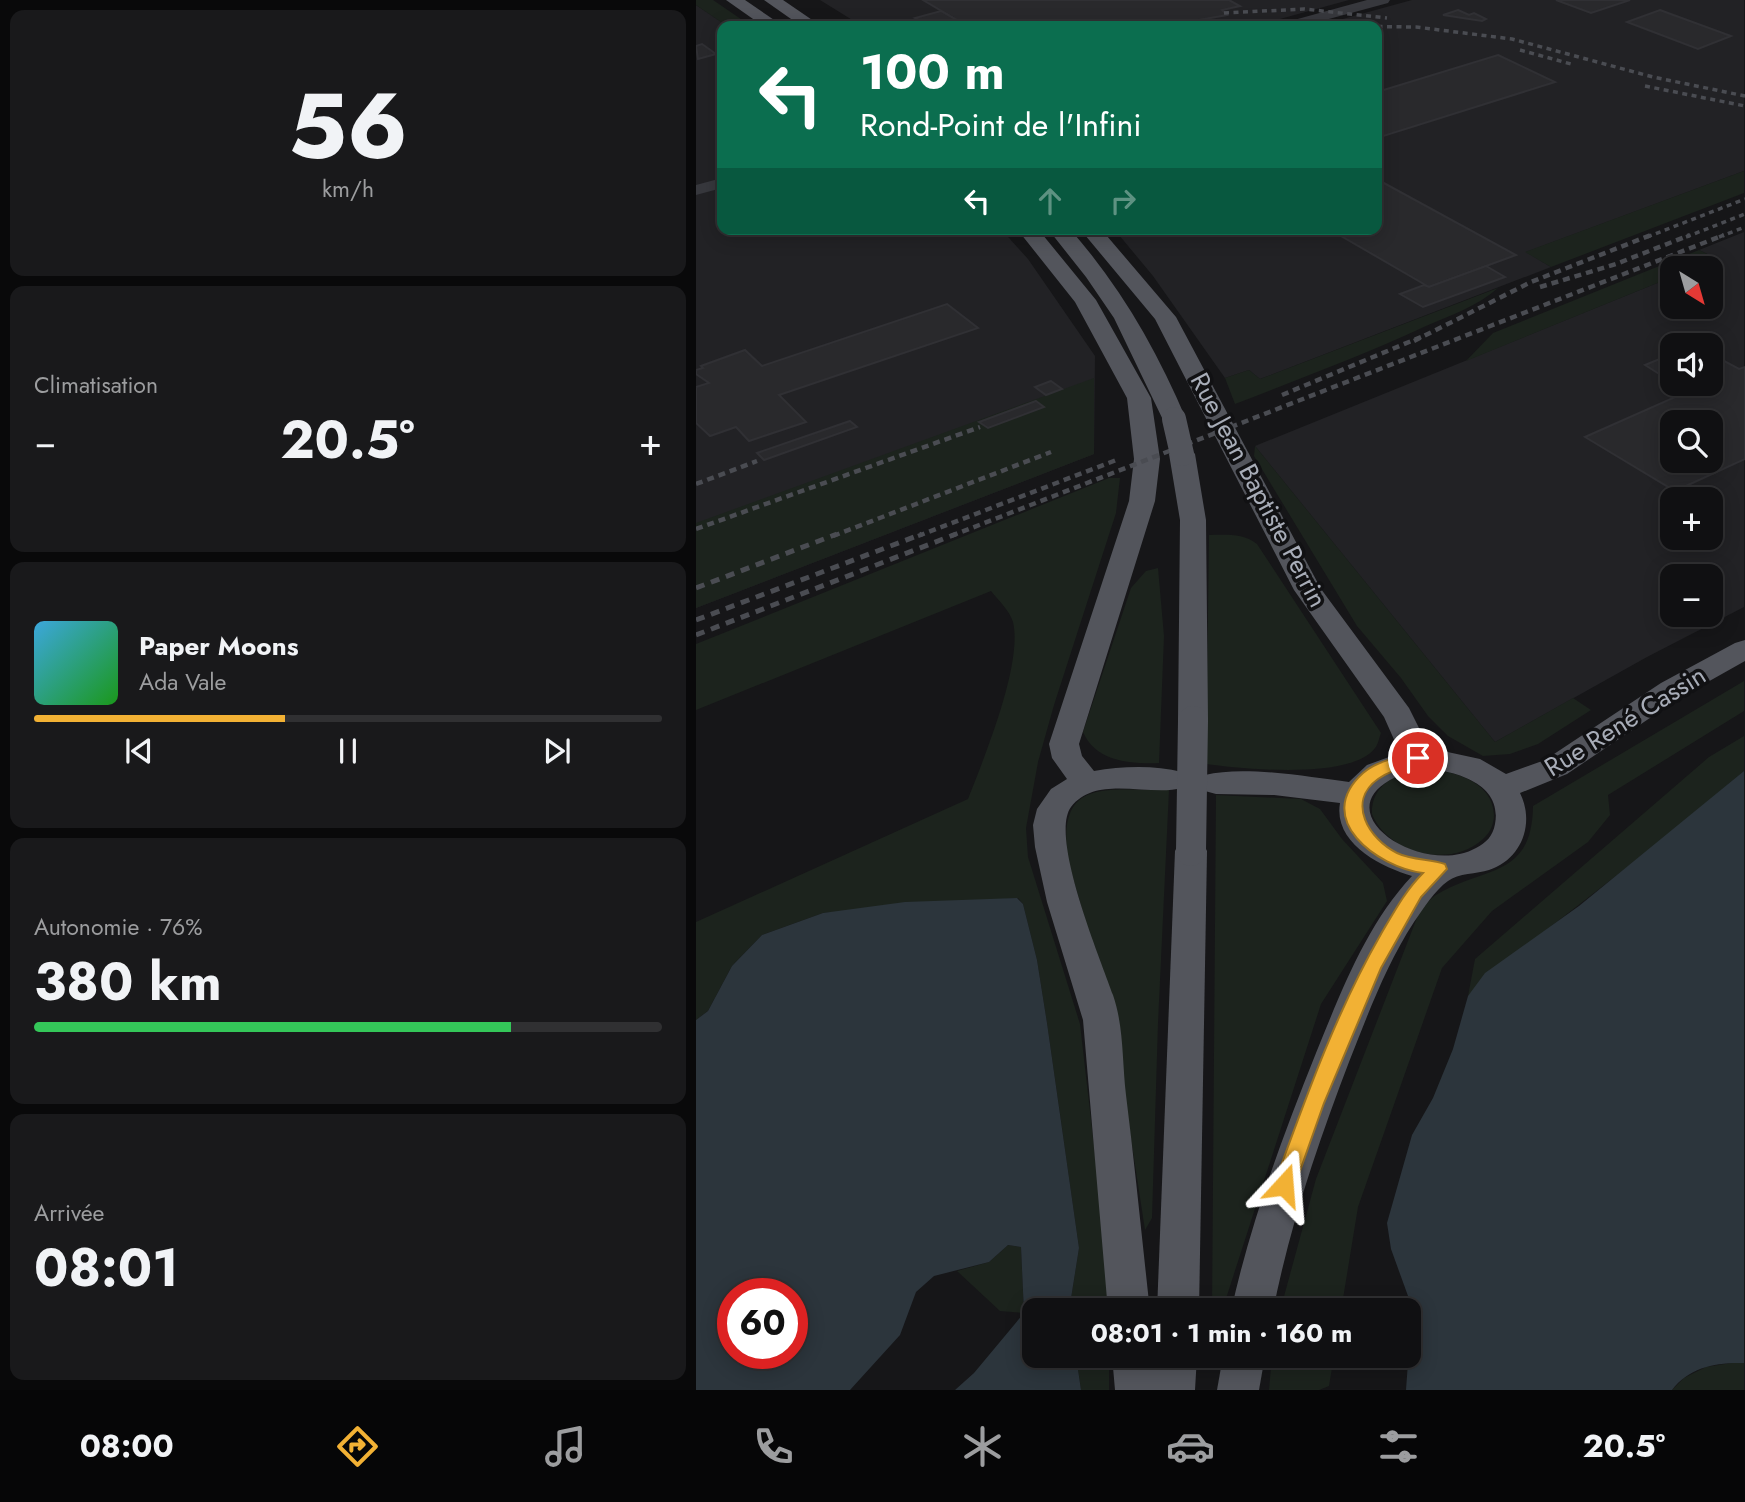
<!DOCTYPE html>
<html lang="fr">
<head>
<meta charset="utf-8">
<style>
  body { margin:0; font-family:Jost,sans-serif; background:#19191b; color:#f1f3f6; height:100vh; display:flex; flex-direction:column; font-size:26px; white-space:nowrap }
  * { box-sizing:border-box; margin:0 }
  p { font-size:23px; color:#9c9d9f }
  .icon { flex:none; width:38px; height:38px; fill:none; stroke:currentColor; stroke-width:2; stroke-linecap:round; stroke-linejoin:round }
  .map { position:relative; flex:1; overflow:hidden }
  .sheet { display:flex; flex-direction:column; gap:10px; padding:10px; background:#09090a; width:696px }
  .sheet>* { flex:none }
  .guide { position:absolute; left:21px; top:21px; width:665px; height:214px; border-radius:14px; box-shadow:0 4px 18px #0003,0 0 0 2px #303032; background:#0b6e4f; color:#fff; overflow:hidden }
  .needle { width:46px; rotate:143deg }
  .tools { position:absolute; left:964px; top:256px; display:grid; gap:14px }
  .tools a { display:grid; place-items:center; width:63px; height:63px; border-radius:14px; background:#101012; box-shadow:0 4px 18px #0003,0 0 0 2px #303032; font-size:35px }
  .speed { position:absolute; left:21px; top:1278px; display:flex; gap:14px; font-size:35px; font-weight:700; text-align:center }
  .speed>* { display:grid; place-content:center; width:91px; height:91px; border-radius:50%; background:#101012; box-shadow:0 4px 18px #0003,0 0 0 2px #303032; line-height:1 }
  .speed .limit { border:10px solid #d22; background:#fff; color:#111 }
  .pin { position:absolute; display:grid; place-items:center; width:60px; height:60px; color:#fff; margin:-30px; border:4px solid #fff; border-radius:50%; box-shadow:0 2px 7px #0007 }
  .me { position:absolute; width:77px; margin:-38px; rotate:19deg; stroke-linejoin:round; filter:drop-shadow(0 0 5px #0008) }
  .turn { display:flex; align-items:center; gap:24px; height:147px; padding:0 28px; font-size:32px }
  .turn .icon { width:91px; height:91px; stroke-width:2.5 }
  .turn b { display:block; font-size:49px; line-height:60px }
  .lanes { display:flex; align-items:center; height:66px; padding:0 28px; background:#0003; justify-content:center; gap:35px; direction:ltr }
  .lanes .off { opacity:.35 }
  .big { font-size:52px; font-weight:700; line-height:1.1 }
  .sheet .tile { flex:1; display:flex; flex-direction:column; justify-content:center; gap:10px; min-width:0; padding:0 24px; border-radius:14px; background:#19191b }
  .sheet .dial { align-items:center; gap:0 }
  .dial b { font-size:91px; line-height:1 }
  .song { display:flex; align-items:center; gap:21px }
  .cover { width:84px; height:84px; border-radius:10px; background:linear-gradient(135deg,hsl(200 70% 55%),hsl(120 70% 35%)) }
  .played { height:7px; border-radius:4px; background:linear-gradient(90deg,#f2b134 40%,#303032 40%) }
  .keys { display:flex; justify-content:space-around; direction:ltr }
  .heat { display:flex; justify-content:space-between; align-items:center; font-size:38px; direction:ltr }
  .charge { height:10px; border-radius:5px; background:linear-gradient(90deg,#34c759 76%,#303032 0) }
  .trip { position:absolute; left:326px; top:1298px; width:399px; height:70px; border-radius:14px; background:#101012; box-shadow:0 4px 18px #0003,0 0 0 2px #303032; font-weight:700; line-height:70px; text-align:center }
  .menu { display:flex; height:112px; justify-content:space-around; align-items:center; background:#060607; color:#9c9d9f }
  .menu .icon { width:49px; height:49px }
  .menu .selected { color:#f2b134 }
  .menu b { font-size:32px; color:#f1f3f6 }
  main { display:flex; flex:1; min-height:0 }
  .map>svg:first-child { display:block }
</style>
</head>
<body>
<main>
<section class="sheet">
<div class="tile dial"><b>56</b><p>km/h</p></div>
<div class="tile"><p>Climatisation</p>
<div class="heat"><a>−</a><b class="big">20.5°</b><a>+</a></div>
</div>
<div class="tile">
<div class="song"><i class="cover"></i><div><b>Paper Moons</b><p>Ada Vale</p></div></div>
<div class="played"></div>
<div class="keys"><svg class="icon" aria-label="previous" viewBox="0 0 24 24"><path d="M18 5L8 12l10 7zM5 5v14"/></svg><svg class="icon" aria-label="pause" viewBox="0 0 24 24"><path d="M8 5v14M16 5v14"/></svg><svg class="icon" aria-label="next" viewBox="0 0 24 24"><path d="M6 5l10 7-10 7zM19 5v14"/></svg></div>
</div>
<div class="tile"><p>Autonomie · 76%</p><b class="big">380 km</b><div class="charge"></div></div>
<div class="tile"><p>Arrivée</p><b class="big">08:01</b></div>
</section>
<div class="map">
<svg width="1049" height="1390" viewBox="0 0 1049 1390">
  <rect width="100%" height="100%" fill="#161618"/>
  <g fill="#222225" fill-rule="evenodd">
    <path d="M124,0H653L559,26H166Z"/>
    <path d="M716,0H1048V171L830,252L855,267L564,379L553,370L529,378L457,276L418,229H681V26H621Z"/>
    <path d="M0,5L31,26H26V229H305L332,259L399,356L398,454L0,608Z"/>
    <path d="M1048,232V607L951,657L799,742L559,446L976,277V306H1015V268H1001L1021,259L1003,250ZM976,345H1015V383H976ZM976,422H1015V460H976ZM976,499H1015V537H976ZM976,576H1015V614H976Z"/>
  </g>
  <g fill="#1c231d">
    <path d="M0,0H17L55,26H31L0,5Z"/>
    <path d="M1048,171V193L855,267L829,252Z"/>
    <path d="M1003,250L1022,259L1001,268H976V277L770,361L797,333Z"/>
    <path d="M802,288C782,306 755,315 730,326C668,355 603,379 539,404L529,378L553,370L564,379Z"/>
    <path d="M398,378V454L0,608V523Z"/>
    <path d="M559,446L799,742L877,698L895,710L842,744L814,754L787,756L752,736L732,716L705,678L661,626L558,456Z"/>
    <path d="M413,478H424L420,513L358,705L342,762L330,828L332,857L384,1024L402,1181L413,1311H373L383,1248L351,1023L341,960L327,904L322,898L127,913L66,935L36,966L12,1011L0,1020V922L272,799C288,758 327,664 317,622C314,611 302,600 295,591L0,710V644Z"/>
    <path d="M513,535C530,535 547,533 561,544L685,733C683,738 682,745 679,748C655,780 547,769 510,764Z"/>
    <path d="M462,568L468,636L463,763C434,764 400,762 387,732L435,588L450,571Z"/>
    <path d="M1048,681V711L912,795L914,815L892,842L796,911L746,968L662,1207L645,1311H584L620,1179L722,915C727,909 733,899 740,895C788,866 836,879 837,806Z"/>
    <path d="M1048,736V771L961,844L840,938L772,996L779,959L1013,757Z"/>
    <path d="M727,769C754,770 797,780 798,815C798,824 794,833 787,839C755,869 692,854 676,814C675,784 701,773 727,769Z"/>
    <path d="M473,790L462,1023L456,1218L449,1230L415,1008L372,861C360,776 409,791 473,790Z"/>
    <path d="M520,795L605,799L624,809L646,839L687,883L691,901L625,1004L526,1311H516Z"/>
    <path d="M312,1245L325,1247L328,1313L304,1311L261,1271L293,1262Z"/>
    <path d="M380,1356H413V1390H385Z"/>
    <path d="M576,1356H638L633,1386L623,1390H573Z"/>
    <path d="M1048,1361V1390H976L988,1378L1010,1367Z"/>
  </g>
  <g fill="#2c353c" fill-rule="evenodd">
    <path d="M1048,771V1363C1021,1362 993,1367 976,1390H710L716,1307L695,1249L691,1223L716,1135L737,1098L757,1049L772,996L789,973L883,906Z"/>
    <path d="M321,898L327,904L341,960L351,1023L383,1248L373,1311H338V1356H380L385,1390H259L278,1373L328,1313L325,1247L312,1245L293,1262L238,1276L220,1292L204,1335L154,1390H0V1020L12,1011L36,966L66,935L127,913L209,902ZM37,1293H96V1353H37Z"/>
  </g>
  <g fill="#29292c" stroke="#303034" stroke-width="2" fill-rule="evenodd">
    <path d="M227,0H533L544,6L526,10L531,15L469,26H271Z"/>
    <path d="M860,0H934L895,13Z"/>
    <path d="M762,10L773,15L778,13L790,19L786,21L747,15Z"/>
    <path d="M964,10L972,13L1035,36L1002,49L931,22Z"/>
    <path d="M245,11L271,26H234L219,18Z"/>
    <path d="M6,44L20,54L2,59L0,46Z"/>
    <path d="M802,55L859,82L681,138V92Z"/>
    <path d="M686,182L820,255L733,287L633,229H681V184Z"/>
    <path d="M790,266L809,277L727,307L704,294L728,285L733,287Z"/>
    <path d="M251,304L282,328L83,395L110,422L53,441L40,427L14,436L0,423V387L13,383L0,374V370L7,368L5,366L49,350L66,366Z"/>
    <path d="M976,354V382L949,365Z"/>
    <path d="M1015,354L1043,369L1049,367V459L979,491L889,437L993,391L979,383H1015ZM976,422H1015V460H976Z"/>
    <path d="M355,381L366,389L350,395L339,387Z"/>
    <path d="M340,401L348,407L292,428L283,422Z"/>
    <path d="M154,421L161,427L68,460L61,453Z"/>
  </g>
  <g fill="none" stroke-linecap="round" stroke-linejoin="round">
    <g fill="#37383d" fill-rule="evenodd">
      <path d="M671,0H694L692,3L607,26H585L587,23Z"/>
      <path d="M26,178V188L0,195V185Z"/>
    </g>
    <g fill="#53555c" fill-rule="evenodd">
      <path d="M30,0H49L87,26H67Z"/>
      <path d="M68,0H87L125,26H105Z"/>
      <path d="M321,229H342L400,300L455,398L464,459L459,501L383,744L386,756L398,771C426,766 459,765 486,772L491,780L486,788C453,797 400,774 375,807C353,837 405,960 417,995C428,1027 426,1061 430,1095C439,1167 446,1239 454,1311H412L387,1020L351,902L339,847L337,825L341,809L355,789L371,779L356,758L353,744L433,501L438,459L431,398L379,302Z"/>
      <path d="M352,229H374C424,286 461,350 490,419L487,424L478,426L469,424L418,318L390,277Z"/>
      <path d="M384,229H405L480,317L625,589L713,708L733,748L784,759L810,774L849,760L965,683L1039,643L1049,640V661L985,697L871,774L824,793C839,823 826,859 793,870C781,874 762,873 752,881C739,890 727,909 718,922C690,965 672,1014 653,1062C622,1143 594,1225 577,1311H535C555,1221 586,1138 620,1053C645,992 670,925 716,876C685,867 637,843 644,803L578,795L520,794L509,791L504,783L509,775C548,765 612,777 653,782L671,765L704,753L688,717L598,590L459,319ZM724,768C756,770 807,782 799,824C797,836 790,843 780,848C728,877 631,816 694,780C703,775 715,772 724,768Z"/>
      <path d="M486,446L495,449L499,454L510,520L512,721L508,728L497,731L486,728L482,721L484,520L473,454L477,449Z"/>
      <path d="M495,839L507,843L511,851L503,1311H461L479,851L483,843Z"/>
      <path d="M416,1356H458L459,1361V1356H501L499,1390H419Z"/>
      <path d="M527,1356H569L563,1390H521Z"/>
    </g>
    <g stroke="#4a4c52" stroke-width="3.5" stroke-dasharray="5 4.5" stroke-linecap="butt">
      <path d="M528,13L608,9L691,18"/>
      <path d="M634,26L720,27L816,39L957,77L1049,96"/>
      <path d="M824,50L875,64"/>
      <path d="M949,86L1049,106"/>
      <path d="M951,237L1049,199"/>
      <path d="M990,237L1049,214"/>
      <path d="M1023,237L1049,227"/>
    </g>
    <g stroke="#4a4c52" stroke-width="4.5" stroke-dasharray="7 5" stroke-linecap="butt">
      <path d="M844,287L920,264L994,235"/>
      <path d="M718,341L835,282L955,235"/>
      <path d="M586,395L725,337"/>
      <path d="M0,484L61,461"/>
      <path d="M0,529L284,427"/>
      <path d="M137,536L355,452"/>
      <path d="M222,536L423,459"/>
      <path d="M255,536L1028,235"/>
    </g>
    <g stroke="#4a4c52" stroke-width="5" stroke-dasharray="9 7" stroke-linecap="butt">
      <path d="M0,588L141,534"/>
      <path d="M0,620L226,534"/>
      <path d="M0,635L260,534"/>
    </g>
    <path stroke="#53555c" stroke-width="24" d="M478,419L486,454"/>
    <path stroke="#53555c" stroke-width="30" d="M495,851L497,721"/>
  </g>
  <path fill="#f2b134" stroke="#9d7322" stroke-width="2" d="M722,753L728,754L731,758L728,762C712,767 696,769 682,779C650,802 673,839 701,853C716,860 733,859 749,864L751,869L725,897L685,968L628,1103L599,1185L596,1191L588,1193L581,1191L578,1185C609,1100 640,1012 685,934C698,912 709,891 727,873C681,867 616,819 667,773C682,760 704,757 722,753Z"/>
  <g text-anchor="middle" dominant-baseline="central" stroke-width="7" stroke-linejoin="round" paint-order="stroke">
    <g font-size="26" fill="#a8adb8" stroke="#111113">
      <text transform="translate(563 490) rotate(62)">Rue Jean Baptiste Perrin</text>
      <text transform="translate(929 721) rotate(-32)">Rue René Cassin</text>
    </g>
  </g>
</svg>
<div class="tools">
<a><svg class="needle" viewBox="-14 -14 28 28"><path d="M0-13l5 13h-10z" fill="#e53935"/><path d="M0 13l5-13h-10z" fill="#9c9d9f"/></svg></a>
<a><svg class="icon" aria-label="sound" viewBox="0 0 24 24"><path d="M4 9h4l5-4v14l-5-4H4zM17 9q2 3 0 6"/></svg></a>
<a><svg class="icon" aria-label="search" viewBox="0 0 24 24"><circle cx="10" cy="10" r="6"/><path d="M15 15l6 6"/></svg></a>
<a>+</a>
<a>−</a>
</div>
<div class="speed"><div class="limit">60</div></div>
<div class="pin" style="left:722px;top:758px;background:#d93025"><svg class="icon" aria-label="arrive" viewBox="0 0 24 24"><path d="M6 21V4h12l-3 4 3 4H6"/></svg></div>
<svg class="me" style="left:588px;top:1185px" viewBox="-20 -20 40 40"><path d="M0-17L14 15 0 8-14 15z" fill="#f2b134" stroke="#fff" stroke-width="4"/></svg>
<div class="trip">08:01 · 1 min · 160 m</div>
<div class="guide">
<div class="turn"><svg class="icon" aria-label="left" viewBox="0 0 24 24"><path d="M17 20v-9H6M10 6l-5 5 5 5"/></svg><div><b>100 m</b>Rond-Point de l'Infini</div></div>
<div class="lanes"><svg class="icon" aria-label="left" viewBox="0 0 24 24"><path d="M17 20v-9H6M10 6l-5 5 5 5"/></svg><svg class="icon off" aria-label="ahead" viewBox="0 0 24 24"><path d="M12 20V5M6 11l6-6 6 6"/></svg><svg class="icon off" aria-label="right" viewBox="0 0 24 24"><path d="M7 20v-9h11M14 6l5 5-5 5"/></svg></div>
</div>
</div>
</main>
<nav class="menu">
<b>08:00</b>
<svg class="icon selected" aria-label="directions" viewBox="0 0 24 24"><path d="M12 3l9 9-9 9-9-9zM9 14v-3h6M13 9l2 2-2 2"/></svg>
<svg class="icon" aria-label="music" viewBox="0 0 24 24"><path d="M9 18V5l10-2v13"/><circle cx="6" cy="18" r="3"/><circle cx="16" cy="16" r="3"/></svg>
<svg class="icon" aria-label="phone" viewBox="0 0 24 24"><path d="M5 4h4l2 5-3 2q2 4 5 5l2-3 5 2v4C11 20 4 13 5 4z"/></svg>
<svg class="icon" aria-label="climate" viewBox="0 0 24 24"><path d="M12 3v18M4 7l16 10M4 17L20 7"/></svg>
<svg class="icon" aria-label="car" viewBox="0 0 24 24"><path d="M5 17H2v-5l4-1 3-4h7l3 4 3 1v5h-3M9 17h6M6 11h13"/><circle cx="7" cy="17" r="2"/><circle cx="17" cy="17" r="2"/></svg>
<svg class="icon" aria-label="filters" viewBox="0 0 24 24"><path d="M4 7h16M4 17h16"/><circle cx="9" cy="7" r="2"/><circle cx="15" cy="17" r="2"/></svg>
<b>20.5°</b>
</nav>
</body>
</html>
